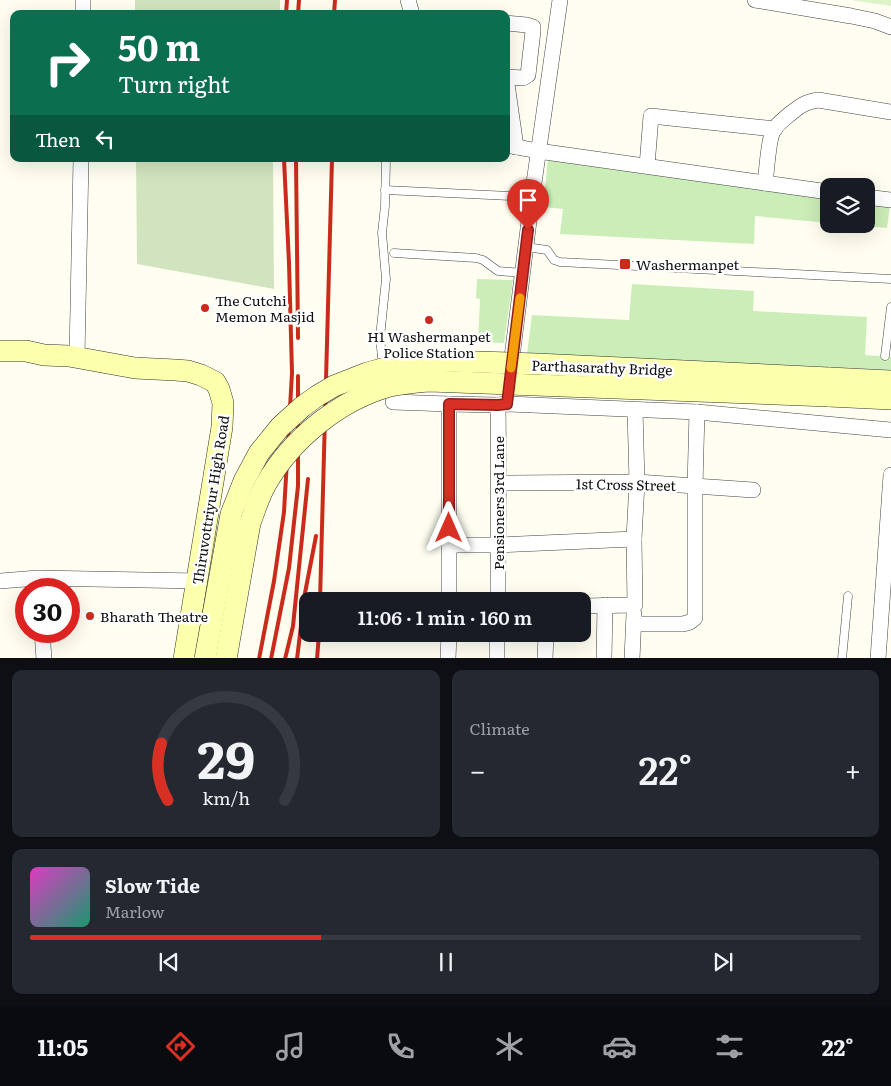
<!DOCTYPE html>
<html lang="en">
<head>
<meta charset="utf-8">
<style>
  body { margin:0; font-family:Literata,serif; background:#242831; color:#f1f3f6; height:100vh; display:flex; flex-direction:column; font-size:19px; white-space:nowrap }
  * { box-sizing:border-box; margin:0 }
  p { font-size:16px; color:#9ea1a6 }
  .icon { flex:none; width:28px; height:28px; fill:none; stroke:currentColor; stroke-width:2; stroke-linecap:round; stroke-linejoin:round }
  .map { position:relative; height:658px; overflow:hidden }
  .panel { display:flex; flex-direction:column; gap:12px; padding:12px; background:#0d0f14; flex:1 }
  .panel>* { flex:none }
  .top-card { position:absolute; left:10px; top:10px; width:500px; height:152px; border-radius:10px; box-shadow:0 5px 20px #0002; background:#0b6e4f; color:#fff; overflow:hidden }
  .tools { position:absolute; left:820px; top:178px; display:grid; gap:10px }
  .tools a { display:grid; place-items:center; width:55px; height:55px; border-radius:10px; background:#171b24; box-shadow:0 5px 20px #0002; font-size:25px }
  .speed { position:absolute; left:15px; top:578px; display:flex; gap:10px; font-size:25px; font-weight:700; text-align:center }
  .speed>* { display:grid; place-content:center; width:65px; height:65px; border-radius:50%; background:#171b24; box-shadow:0 5px 20px #0002; line-height:1 }
  .speed .limit { border:8px solid #d22; background:#fff; color:#111 }
  .pin { position:absolute; display:grid; place-items:center; width:42px; height:42px; color:#fff; margin:-51px -21px; border-radius:50% 50% 50% 0; rotate:-45deg; box-shadow:0 0 5px #0007 }
  .pin .icon { rotate:45deg }
  .me { position:absolute; width:55px; margin:-28px; rotate:0deg; stroke-linejoin:round; filter:drop-shadow(0 0 4px #0008) }
  .turn { display:flex; align-items:center; gap:18px; height:105px; padding:0 25px; font-size:22px }
  .turn .icon { width:65px; height:65px; stroke-width:2.5 }
  .turn b { display:block; font-size:35px; line-height:42px }
  .then { display:flex; align-items:center; height:48px; padding:0 25px; background:#0003; gap:10px; font-size:19px }
  .big { font-size:38px; font-weight:600; line-height:1.1 }
  .panel .card { flex:1; display:flex; flex-direction:column; justify-content:center; gap:8px; min-width:0; padding:0 18px; border-radius:10px; background:#242831 }
  .panel .dial { align-items:center; gap:0 }
  .dial svg { height:130px; overflow:visible; fill:none; stroke:#363941; stroke-width:7; stroke-linecap:round; text-anchor:middle }
  .dial text { fill:#f1f3f6; stroke:none }
  .song { display:flex; align-items:center; gap:15px }
  .cover { width:60px; height:60px; border-radius:8px; background:linear-gradient(135deg,hsl(310 70% 55%),hsl(160 70% 35%)) }
  .played { height:5px; border-radius:2px; background:linear-gradient(90deg,#d93025 35%,#363941 35%) }
  .keys { display:flex; justify-content:space-around; direction:ltr }
  .heat { display:flex; justify-content:space-between; align-items:center; font-size:28px; direction:ltr }
  .panel .tiles { flex:1; display:grid; gap:12px; grid-template-columns:1fr 1fr }
  .card:last-child { grid-column:span 2 }
  .trip { position:absolute; left:299px; top:592px; width:292px; height:50px; border-radius:10px; background:#171b24; box-shadow:0 5px 20px #0002; font-weight:600; line-height:50px; text-align:center }
  .menu { display:flex; height:80px; justify-content:space-around; align-items:center; background:#090b0e; color:#9ea1a6 }
  .menu .icon { width:35px; height:35px }
  .menu .active { color:#d93025 }
  .menu b { font-size:22px; color:#f1f3f6 }
  .map>svg:first-child { display:block }
</style>
</head>
<body>
<div class="map">
<svg width="891" height="659" viewBox="0 0 891 659">
  <rect width="100%" height="100%" fill="#fffef1"/>
  <g fill="#cbedb7">
    <path d="M548,159L829,197V223L755,216L754,244L560,234L563,209L543,207Z"/>
    <path d="M866,202L890,206L887,228L839,224H866Z"/>
    <path d="M477,279L513,280L504,343L478,342L480,299L476,298Z"/>
    <path d="M632,284L754,291L753,311L867,317L865,355L891,357V370L527,354L532,315L629,320Z"/>
  </g>
  <g fill="#d2e4bf">
    <rect x="135" y="0" width="145" height="14"/>
    <path d="M136,159H273L274,289L137,264Z"/>
  </g>
  <path fill="#dff3c9" d="M851,0H891V6Z"/>
  <g fill="none" stroke-linecap="round" stroke-linejoin="round">
    <defs>
      <g id="service">
        <path d="M385,190L532,197"/>
        <path d="M526,247L547,250L554,260L560,262L891,279"/>
        <path d="M394,253L476,258L483,260L498,271L523,273"/>
        <path d="M885,356L891,307"/>
        <path d="M383,368L380,337L386,279L382,233L385,206L386,159"/>
        <path d="M842,659L848,596"/>
      </g>
      <g id="minor">
        <path d="M408,0L412,14"/>
        <path d="M755,0L851,16L875,21L891,27"/>
        <path d="M83,14V0"/>
        <path d="M506,23L527,25L533,27V31L528,75L523,78L506,77"/>
        <path d="M506,77L516,147"/>
        <path d="M506,145L538,151L829,192"/>
        <path d="M647,166L651,116L775,129"/>
        <path d="M765,183C767,170 768,142 773,131C777,124 784,119 790,114C800,106 805,102 818,100L891,112"/>
        <path d="M866,197L891,200"/>
        <path d="M77,357L81,159"/>
        <path d="M510,373L532,197L560,0"/>
        <path d="M393,402L449,404L498,405L507,404L697,412L891,430"/>
        <path d="M499,483L637,482L753,490"/>
        <path d="M449,545H498L634,539"/>
        <path d="M0,581L38,578L198,581"/>
        <path d="M449,601V404"/>
        <path d="M498,601C498,536 499,471 498,405"/>
        <path d="M582,606L635,605L634,539L637,482L635,410"/>
        <path d="M634,624H683L690,622L695,618V486L697,412"/>
        <path d="M42,631L44,659"/>
        <path d="M448,659L449,634"/>
        <path d="M497,659V634"/>
        <path d="M545,659L546,634"/>
        <path d="M604,659L605,605"/>
        <path d="M632,659L634,614"/>
        <path d="M878,659L891,475"/>
      </g>
      <g id="secondary">
        <path d="M0,351H26L44,355L69,356L135,368L175,370L188,371L201,375L215,382L219,389L223,403L222,427L184,659"/>
        <path d="M829,378L891,381"/>
        <path d="M828,396L891,399"/>
      </g>
    </defs>
    <use href="#service" stroke="#424242" stroke-width="9"/>
    <use href="#minor" stroke="#424242" stroke-width="16"/>
    <use href="#secondary" stroke="#313131" stroke-width="22"/>
    <use href="#service" stroke="#fff" stroke-width="8"/>
    <use href="#minor" stroke="#fff" stroke-width="15"/>
    <use href="#secondary" stroke="#fcffac" stroke-width="21"/>
    <g stroke="#ca2c1c" stroke-width="4">
      <path d="M286,14L287,0"/>
      <path d="M298,14L299,0"/>
      <path d="M334,14L335,0"/>
      <path d="M296,159L298,338"/>
      <path d="M320,601L332,159"/>
      <path d="M259,659L274,581L284,512L292,373L289,263L284,159"/>
      <path d="M271,659L289,568L298,486V376"/>
      <path d="M285,659L293,626L308,479"/>
      <path d="M297,659L305,593L316,536"/>
      <path d="M317,659L319,634"/>
    </g>
    <defs>
      <g id="secondary-bridge">
        <path d="M205,659L231,514L244,481L259,453L280,427L302,407L317,396L334,386L367,373L393,366L406,363L446,361L537,364L829,378"/>
        <path d="M226,659L250,523C255,510 259,496 266,484C292,438 340,400 390,386C403,383 416,382 429,381L828,396"/>
      </g>
    </defs>
    <use href="#secondary-bridge" stroke="#313131" stroke-width="22" stroke-linecap="butt"/>
    <use href="#secondary-bridge" stroke="#fcffac" stroke-width="21"/>
  </g>
  <g fill="none" stroke-linecap="round" stroke-linejoin="round">
    <defs>
      <path id="route" d="M449,528V404L498,405L507,404L528,230"/>
    </defs>
    <use href="#route" stroke="#8d1f18" stroke-width="12"/>
    <use href="#route" stroke="#d93025" stroke-width="9"/>
    <path stroke="#f59e0b" stroke-width="9" d="M511,368L520,298"/>
  </g>
  <g fill="#ca2c1c" stroke="#fff" stroke-width="2">
    <rect x="619" y="258" width="12" height="12" rx="2.5"/>
    <circle cx="205" cy="308" r="5"/>
    <circle cx="429" cy="320" r="5"/>
    <circle cx="90" cy="616" r="5"/>
  </g>
  <g text-anchor="middle" dominant-baseline="central" stroke-width="5" stroke-linejoin="round" paint-order="stroke">
    <g font-size="14" fill="#0f0f0f" stroke="#fff" text-anchor="start">
      <text x="636" y="264">Washermanpet</text>
      <text x="215" y="300">The Cutchi<tspan x="215" dy="16">Memon Masjid</tspan></text>
      <text x="429" y="336" text-anchor="middle">H1 Washermanpet<tspan x="429" dy="16">Police Station</tspan></text>
      <text x="100" y="616">Bharath Theatre</text>
    </g>
    <g font-size="14" fill="#0f0f0f" stroke="#fff">
      <text transform="translate(602 367) rotate(2)">Parthasarathy Bridge</text>
      <text transform="translate(626 484) rotate(1)">1st Cross Street</text>
      <text transform="translate(210 500) rotate(-81)">Thiruvottriyur High Road</text>
      <text transform="translate(498 503) rotate(-90)">Pensioners 3rd Lane</text>
    </g>
  </g>
</svg>
<div class="tools">
<a><svg class="icon" aria-label="layers" viewBox="0 0 24 24"><path d="M12 4l9 5-9 5-9-5zM3 14l9 5 9-5"/></svg></a>
</div>
<div class="speed"><div class="limit">30</div></div>
<div class="pin" style="left:528px;top:230px;background:#d93025"><svg class="icon" aria-label="arrive" viewBox="0 0 24 24"><path d="M6 21V4h12l-3 4 3 4H6"/></svg></div>
<svg class="me" style="left:449px;top:528px" viewBox="-20 -20 40 40"><path d="M0-17L14 15 0 8-14 15z" fill="#d93025" stroke="#fff" stroke-width="4"/></svg>
<div class="trip">11:06 · 1 min · 160 m</div>
<div class="top-card">
<div class="turn"><svg class="icon" aria-label="right" viewBox="0 0 24 24"><path d="M7 20v-9h11M14 6l5 5-5 5"/></svg><div><b>50 m</b>Turn right</div></div>
<div class="then">Then<svg class="icon" aria-label="left" viewBox="0 0 24 24"><path d="M17 20v-9H6M10 6l-5 5 5 5"/></svg></div>
</div>
</div>
<section class="panel">
<div class="tiles">
<div class="card dial"><svg viewBox="0 0 100 80">
<path d="M14 69A42 42 0 1 1 86 69"/>
<path d="M14 69A42 42 0 0 1 10 34" stroke="#d93025"/>
<text x="50" y="56" font-size="32" font-weight="700">29</text>
<text x="50" y="72" font-size="11">km/h</text>
</svg></div>
<div class="card"><p>Climate</p>
<div class="heat"><a>−</a><b class="big">22°</b><a>+</a></div>
</div>
<div class="card">
<div class="song"><i class="cover"></i><div><b>Slow Tide</b><p>Marlow</p></div></div>
<div class="played"></div>
<div class="keys"><svg class="icon" aria-label="previous" viewBox="0 0 24 24"><path d="M18 5L8 12l10 7zM5 5v14"/></svg><svg class="icon" aria-label="pause" viewBox="0 0 24 24"><path d="M8 5v14M16 5v14"/></svg><svg class="icon" aria-label="next" viewBox="0 0 24 24"><path d="M6 5l10 7-10 7zM19 5v14"/></svg></div>
</div>
</div>
</section>
<nav class="menu">
<b>11:05</b>
<svg class="icon active" aria-label="directions" viewBox="0 0 24 24"><path d="M12 3l9 9-9 9-9-9zM9 14v-3h6M13 9l2 2-2 2"/></svg>
<svg class="icon" aria-label="music" viewBox="0 0 24 24"><path d="M9 18V5l10-2v13"/><circle cx="6" cy="18" r="3"/><circle cx="16" cy="16" r="3"/></svg>
<svg class="icon" aria-label="phone" viewBox="0 0 24 24"><path d="M5 4h4l2 5-3 2q2 4 5 5l2-3 5 2v4C11 20 4 13 5 4z"/></svg>
<svg class="icon" aria-label="climate" viewBox="0 0 24 24"><path d="M12 3v18M4 7l16 10M4 17L20 7"/></svg>
<svg class="icon" aria-label="car" viewBox="0 0 24 24"><path d="M5 17H2v-5l4-1 3-4h7l3 4 3 1v5h-3M9 17h6M6 11h13"/><circle cx="7" cy="17" r="2"/><circle cx="17" cy="17" r="2"/></svg>
<svg class="icon" aria-label="filters" viewBox="0 0 24 24"><path d="M4 7h16M4 17h16"/><circle cx="9" cy="7" r="2"/><circle cx="15" cy="17" r="2"/></svg>
<b>22°</b>
</nav>
</body>
</html>
